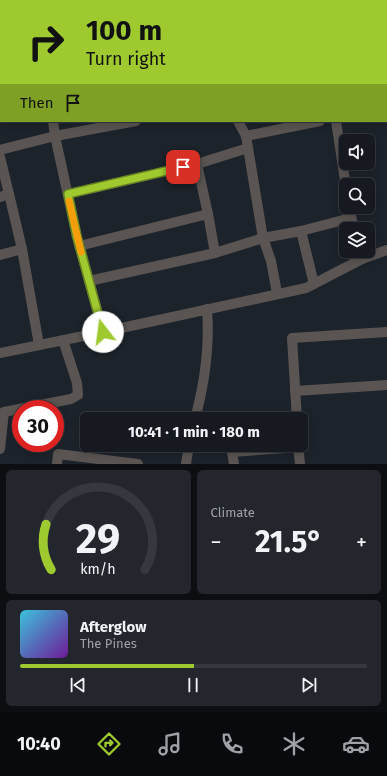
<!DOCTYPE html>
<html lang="en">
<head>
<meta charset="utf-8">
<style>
  body { margin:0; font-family:"Fira Sans",sans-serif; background:#23272d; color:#f1f3f6; height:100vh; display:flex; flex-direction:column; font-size:15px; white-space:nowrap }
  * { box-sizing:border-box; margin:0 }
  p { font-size:13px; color:#9ea1a5 }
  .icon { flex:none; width:22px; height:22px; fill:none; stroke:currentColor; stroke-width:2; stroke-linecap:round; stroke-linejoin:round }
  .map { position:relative; height:464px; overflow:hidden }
  .side { display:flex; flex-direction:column; gap:6px; padding:6px; background:#0c0e12; flex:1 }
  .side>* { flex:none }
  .guide { position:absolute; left:0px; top:0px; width:387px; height:122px; box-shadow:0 2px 10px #0003,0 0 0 1px #35383e; background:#9eca2f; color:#111; overflow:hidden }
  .tools { position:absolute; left:339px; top:134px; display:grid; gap:8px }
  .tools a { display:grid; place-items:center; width:36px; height:36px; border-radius:6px; background:#161a20; box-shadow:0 2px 10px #0003,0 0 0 1px #35383e; font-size:20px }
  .speed { position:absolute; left:12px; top:400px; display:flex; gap:8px; font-size:20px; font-weight:700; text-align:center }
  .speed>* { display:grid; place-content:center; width:52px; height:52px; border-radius:50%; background:#161a20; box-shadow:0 2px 10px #0003,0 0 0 1px #35383e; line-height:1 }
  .speed .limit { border:6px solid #d22; background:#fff; color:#111 }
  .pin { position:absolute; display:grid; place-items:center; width:34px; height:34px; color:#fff; margin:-17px; border-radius:8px; box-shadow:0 2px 6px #0006 }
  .me { position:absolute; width:44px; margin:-22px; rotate:345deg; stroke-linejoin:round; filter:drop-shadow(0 0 3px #0008) }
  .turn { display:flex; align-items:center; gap:14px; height:84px; padding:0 20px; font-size:18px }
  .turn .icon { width:52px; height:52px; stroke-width:2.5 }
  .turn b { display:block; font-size:28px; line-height:34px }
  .then { display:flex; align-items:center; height:38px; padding:0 20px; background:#0003; gap:8px; font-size:15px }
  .big { font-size:30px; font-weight:700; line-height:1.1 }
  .side .card { flex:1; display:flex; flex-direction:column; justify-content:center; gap:6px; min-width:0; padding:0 14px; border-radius:6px; background:#23272d }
  .side .dial { align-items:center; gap:0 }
  .dial svg { height:104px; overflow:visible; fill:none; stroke:#35383e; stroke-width:7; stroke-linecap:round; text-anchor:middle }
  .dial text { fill:#f1f3f6; stroke:none }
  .song { display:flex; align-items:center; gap:12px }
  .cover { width:48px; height:48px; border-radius:6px; background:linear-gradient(135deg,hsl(190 70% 55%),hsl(280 70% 35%)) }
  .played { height:4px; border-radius:2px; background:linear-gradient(90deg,#9eca2f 50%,#35383e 50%) }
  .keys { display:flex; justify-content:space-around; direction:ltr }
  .heat { display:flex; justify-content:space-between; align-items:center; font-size:22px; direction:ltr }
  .side .tiles { flex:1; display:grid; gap:6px; grid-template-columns:1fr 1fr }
  .card:last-child { grid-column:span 2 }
  .trip { position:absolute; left:80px; top:412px; width:228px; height:40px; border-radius:6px; background:#161a20; box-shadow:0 2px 10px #0003,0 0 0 1px #35383e; font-weight:700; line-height:40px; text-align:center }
  .tab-bar { display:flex; height:64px; justify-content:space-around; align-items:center; background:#090a0d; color:#9ea1a5 }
  .tab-bar .icon { width:28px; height:28px }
  .tab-bar .active { color:#9eca2f }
  .tab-bar b { font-size:18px; color:#f1f3f6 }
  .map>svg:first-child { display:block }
</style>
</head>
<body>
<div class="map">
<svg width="387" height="464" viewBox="0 0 387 464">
  <rect width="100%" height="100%" fill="#1d232b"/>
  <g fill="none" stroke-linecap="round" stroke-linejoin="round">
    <g stroke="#5a5553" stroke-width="10">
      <path d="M28,0V1"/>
      <path d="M136,0L143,1"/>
      <path d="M253,0V1"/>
      <path d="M311,0V1"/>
      <path d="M375,0V1"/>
      <path d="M46,1L56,0"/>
      <path d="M0,9H1"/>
      <path d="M386,55H387"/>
      <path d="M386,66L387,71"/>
      <path d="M336,121L346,187"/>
      <path d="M246,136L320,121"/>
      <path d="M0,150L55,136L53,121"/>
      <path d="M0,157L9,194L0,197"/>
      <path d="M197,164L208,214"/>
      <path d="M68,194L197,164L248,148"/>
      <path d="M349,207L354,229"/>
      <path d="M79,246L208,214L215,253"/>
      <path d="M22,249L39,345"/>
      <path d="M0,255L22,249L9,194"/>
      <path d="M362,259L387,250"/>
      <path d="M89,281L215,253L263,238L246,136L238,121"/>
      <path d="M314,284L301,231L351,218"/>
      <path d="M277,293L271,261L263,238L301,231"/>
      <path d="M103,332L306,288L362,259L360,251"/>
      <path d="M0,353L103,332L77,237L55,136L136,121"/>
      <path d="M295,391L387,385"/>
      <path d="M195,419C205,382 210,347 207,309"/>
      <path d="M297,419L292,338L387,332"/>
      <path d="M298,445L300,464"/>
      <path d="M0,449L4,412L71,399L78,395L77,383L63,340"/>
      <path d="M57,464L58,454L138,464"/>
      <path d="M186,464L189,445"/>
      <path d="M234,464L232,452L299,447"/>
    </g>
  </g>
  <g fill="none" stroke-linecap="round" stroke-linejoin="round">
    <defs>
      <path id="route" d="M103,332L77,237L68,194L183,167"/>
    </defs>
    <use href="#route" stroke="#67831f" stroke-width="10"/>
    <use href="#route" stroke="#9eca2f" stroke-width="7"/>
    <path stroke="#f59e0b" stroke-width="7" d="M69,201L81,252"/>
  </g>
</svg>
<div class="tools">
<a><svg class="icon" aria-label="sound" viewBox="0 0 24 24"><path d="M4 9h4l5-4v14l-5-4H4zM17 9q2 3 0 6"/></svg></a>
<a><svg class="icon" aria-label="search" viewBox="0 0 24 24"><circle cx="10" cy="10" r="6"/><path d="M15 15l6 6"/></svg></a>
<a><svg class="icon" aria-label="layers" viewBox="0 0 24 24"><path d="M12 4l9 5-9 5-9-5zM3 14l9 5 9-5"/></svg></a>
</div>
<div class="speed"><div class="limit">30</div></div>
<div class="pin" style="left:183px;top:167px;background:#d93025"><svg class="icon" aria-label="arrive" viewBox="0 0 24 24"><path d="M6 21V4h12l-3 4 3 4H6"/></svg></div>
<svg class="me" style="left:103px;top:332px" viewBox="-20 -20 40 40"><circle r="19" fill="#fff"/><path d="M0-13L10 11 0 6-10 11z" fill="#9eca2f"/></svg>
<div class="trip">10:41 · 1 min · 180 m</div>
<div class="guide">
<div class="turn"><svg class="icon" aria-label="right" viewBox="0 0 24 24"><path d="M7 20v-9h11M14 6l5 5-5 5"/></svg><div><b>100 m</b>Turn right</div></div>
<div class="then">Then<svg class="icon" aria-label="arrive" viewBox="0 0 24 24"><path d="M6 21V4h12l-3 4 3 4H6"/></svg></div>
</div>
</div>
<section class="side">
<div class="tiles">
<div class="card dial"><svg viewBox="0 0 100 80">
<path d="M14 69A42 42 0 1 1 86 69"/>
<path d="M14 69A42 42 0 0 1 10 34" stroke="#9eca2f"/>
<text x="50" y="56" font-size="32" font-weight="700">29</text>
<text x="50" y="72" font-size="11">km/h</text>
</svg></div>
<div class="card"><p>Climate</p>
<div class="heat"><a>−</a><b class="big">21.5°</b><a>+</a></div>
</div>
<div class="card">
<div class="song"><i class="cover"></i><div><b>Afterglow</b><p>The Pines</p></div></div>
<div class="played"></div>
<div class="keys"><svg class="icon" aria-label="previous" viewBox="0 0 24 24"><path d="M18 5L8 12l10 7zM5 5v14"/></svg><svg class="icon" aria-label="pause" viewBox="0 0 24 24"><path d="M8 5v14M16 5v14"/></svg><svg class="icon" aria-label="next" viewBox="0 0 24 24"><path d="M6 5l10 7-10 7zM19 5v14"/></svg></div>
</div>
</div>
</section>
<nav class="tab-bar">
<b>10:40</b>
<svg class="icon active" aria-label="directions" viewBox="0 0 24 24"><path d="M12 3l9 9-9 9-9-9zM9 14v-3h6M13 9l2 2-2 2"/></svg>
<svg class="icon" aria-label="music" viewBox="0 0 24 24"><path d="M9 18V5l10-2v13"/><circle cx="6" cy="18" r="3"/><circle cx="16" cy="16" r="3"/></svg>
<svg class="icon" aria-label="phone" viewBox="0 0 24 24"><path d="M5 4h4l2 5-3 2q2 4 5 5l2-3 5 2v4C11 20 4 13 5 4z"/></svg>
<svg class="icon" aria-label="climate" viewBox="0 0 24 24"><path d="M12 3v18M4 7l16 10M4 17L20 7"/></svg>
<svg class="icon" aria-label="car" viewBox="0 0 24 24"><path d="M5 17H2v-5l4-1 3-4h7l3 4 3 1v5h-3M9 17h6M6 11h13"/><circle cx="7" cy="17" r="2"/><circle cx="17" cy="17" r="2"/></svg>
</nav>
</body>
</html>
